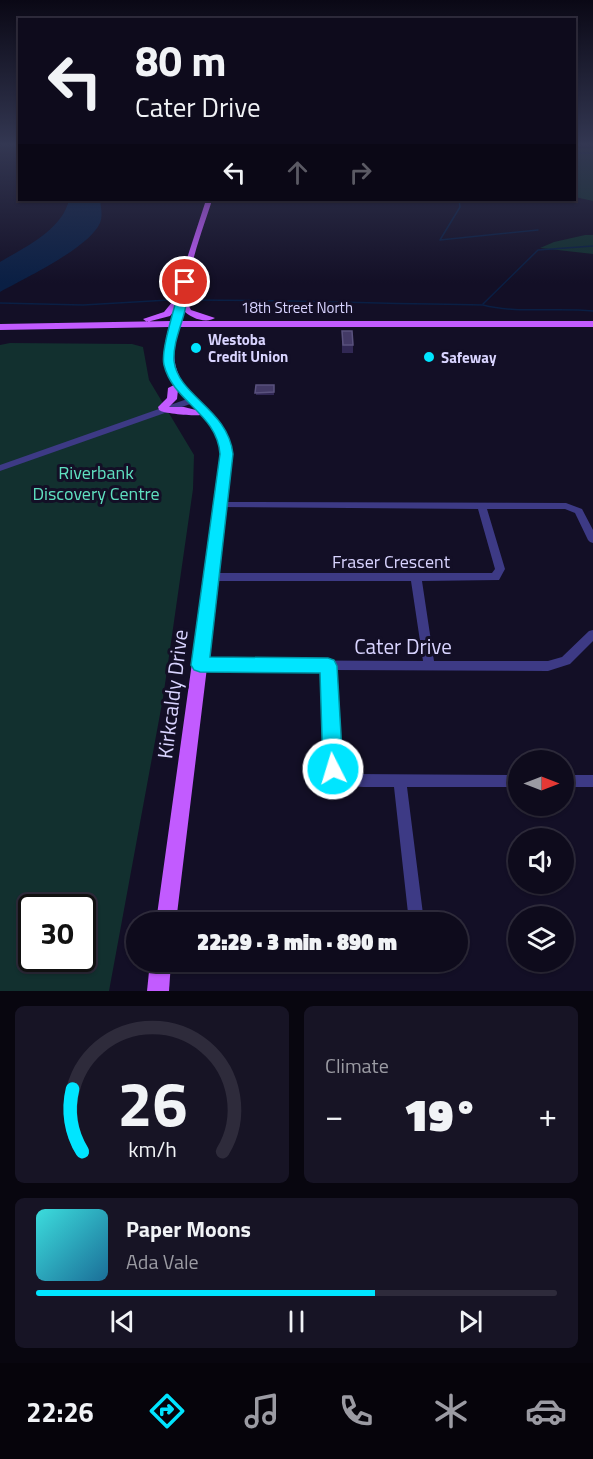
<!DOCTYPE html>
<html lang="en">
<head>
<meta charset="utf-8">
<style>
  body { margin:0; font-family:"Titillium Web",sans-serif; background:#171425; color:#f1f3f6; height:100vh; display:flex; flex-direction:column; font-size:22px; white-space:nowrap }
  * { box-sizing:border-box; margin:0 }
  p { font-size:20px; color:#9b9ba3 }
  .icon { flex:none; width:33px; height:33px; fill:none; stroke:currentColor; stroke-width:2; stroke-linecap:round; stroke-linejoin:round }
  .map { position:relative; height:991px; overflow:hidden }
  .side { display:flex; flex-direction:column; gap:15px; padding:15px; background:#08060f; flex:1 }
  .side>* { flex:none }
  .hud { position:absolute; left:18px; top:18px; width:558px; height:183px; border-radius:0px; box-shadow:0 2px 4px #0004,0 0 0 2px #2e2b3b; background:#0e0b1c; color:#f1f3f6; overflow:hidden }
  .needle { width:39px; rotate:90deg }
  .controls { position:absolute; left:508px; top:750px; display:grid; gap:12px }
  .controls a { display:grid; place-items:center; width:66px; height:66px; border-radius:50%; background:#0e0b1c; box-shadow:0 2px 4px #0004,0 0 0 2px #2e2b3b; font-size:30px }
  .speed { position:absolute; left:18px; top:894px; display:flex; gap:12px; font-size:30px; font-weight:700; text-align:center }
  .speed>* { display:grid; place-content:center; width:78px; height:78px; border-radius:50%; background:#0e0b1c; box-shadow:0 2px 4px #0004,0 0 0 2px #2e2b3b; line-height:1 }
  .speed .limit { border:3px solid #111; border-radius:9px; background:#fff; color:#111 }
  .pin { position:absolute; display:grid; place-items:center; width:51px; height:51px; color:#fff; margin:-26px; border:3px solid #fff; border-radius:50%; box-shadow:0 2px 6px #0007 }
  .me { position:absolute; width:66px; margin:-33px; rotate:355deg; stroke-linejoin:round; filter:drop-shadow(0 0 4px #0008) }
  .turn { display:flex; align-items:center; gap:21px; height:126px; padding:0 18px; font-size:27px }
  .turn .icon { width:78px; height:78px; stroke-width:2.5 }
  .turn b { display:block; font-size:42px; line-height:51px }
  .lanes { display:flex; align-items:center; height:57px; padding:0 18px; background:#0003; justify-content:center; gap:30px; direction:ltr }
  .lanes .off { opacity:.35 }
  .big { font-size:45px; font-weight:800; line-height:1.1 }
  .side .tile { flex:1; display:flex; flex-direction:column; justify-content:center; gap:9px; min-width:0; padding:0 21px; border-radius:9px; background:#171425 }
  .side .dial { align-items:center; gap:0 }
  .dial svg { height:156px; overflow:visible; fill:none; stroke:#2e2b3b; stroke-width:7; stroke-linecap:round; text-anchor:middle }
  .dial text { fill:#f1f3f6; stroke:none }
  .song { display:flex; align-items:center; gap:18px }
  .cover { width:72px; height:72px; border-radius:9px; background:linear-gradient(135deg,hsl(180 70% 55%),hsl(200 70% 35%)) }
  .played { height:6px; border-radius:3px; background:linear-gradient(90deg,#00e5ff 65%,#2e2b3b 65%) }
  .keys { display:flex; justify-content:space-around; direction:ltr }
  .heat { display:flex; justify-content:space-between; align-items:center; font-size:33px; direction:ltr }
  .side .tiles { flex:1; display:grid; gap:15px; grid-template-columns:1fr 1fr }
  .tile:last-child { grid-column:span 2 }
  .trip { position:absolute; left:126px; top:912px; width:342px; height:60px; border-radius:30px; background:#0e0b1c; box-shadow:0 2px 4px #0004,0 0 0 2px #2e2b3b; font-weight:800; line-height:60px; text-align:center }
  .tabs { display:flex; height:96px; justify-content:space-around; align-items:center; background:#06040b; color:#9b9ba3 }
  .tabs .icon { width:42px; height:42px }
  .tabs .current { color:#00e5ff }
  .tabs b { font-size:27px; color:#f1f3f6 }
  .map>svg:first-child { display:block }
</style>
</head>
<body>
<div class="map">
<svg width="593" height="991" viewBox="0 0 593 991">
  <rect width="100%" height="100%" fill="#130f26"/>
  <g fill="#12302f" fill-rule="evenodd">
    <path d="M574,148H593V201L575,197Z"/>
    <path d="M585,235H593V254L540,248L554,242Z"/>
    <path d="M10,343L132,344L143,347L149,380L194,455L193,489L163,698L109,991H0V345ZM32,908H82V958H32Z"/>
  </g>
  <path fill="#0a1f44" d="M69,200H100C101,207 103,216 100,223C89,248 25,278 0,292V262C25,247 62,230 69,200Z"/>
  <g fill="none" stroke-linecap="round" stroke-linejoin="round">
    <g stroke="#0a1f44" stroke-width="1.5">
      <path d="M574,153H593"/>
      <path d="M459,200L460,207L440,240L538,230"/>
      <path d="M193,300C290,300 386,304 483,305C518,314 557,307 593,311"/>
      <path d="M0,303L83,305L169,300"/>
      <path d="M483,304L538,250L593,246"/>
    </g>
    <g fill="#3d3a85" fill-rule="evenodd">
      <path d="M190,398H196L197,400L196,402L0,471V465Z"/>
      <path d="M220,502L566,503L582,509L593,530V543L590,542L588,540L575,513L565,509H487L505,569L499,580L422,581L434,661H548L562,657L589,631L593,630V641L570,664L548,671L334,670L337,758C340,766 344,771 352,774L519,775V787H407L424,922H409L394,787C365,786 334,794 325,758L322,670H200L196,668L194,665L196,662L200,660L423,661L411,581H211L207,580L206,577L207,574L211,573H492L495,569L478,509L217,507L215,505Z"/>
      <rect x="564" y="775" width="29" height="12"/>
    </g>
    <g fill="#c25bff" fill-rule="evenodd">
      <path d="M206,200H212C205,224 178,291 191,310L215,318C206,324 190,318 183,310L179,321H593V327H178C158,398 220,395 233,454L176,922H156L221,454C218,438 213,426 201,415C195,416 164,414 159,410L158,407L167,398L168,388L174,385C162,366 163,348 169,327L0,330V324L171,321L174,311L170,316L147,322L143,319L164,312L173,301H177L180,291L177,289ZM178,390L196,410L184,407H169L177,399Z"/>
      <path d="M150,962H171L169,991H147Z"/>
    </g>
  </g>
  <g fill="#312854">
    <path d="M342,331L353,345V353H342Z"/>
    <rect x="256" y="385" width="18" height="10"/>
  </g>
  <g fill="#433a66" stroke="#5a527e" stroke-width="1.5">
    <path d="M342,331H352L353,345H343Z"/>
    <path d="M256,385H274V392L255,393Z"/>
  </g>
  <linearGradient id="sky" x2="0" y2="1"><stop stop-color="#0a0815"/><stop offset="0.51" stop-color="#333752"/><stop offset="1" stop-color="#333752" stop-opacity="0"/></linearGradient>
  <rect width="593" height="283" fill="url(#sky)"/>
  <path fill="#00e5ff" stroke="#0095a6" stroke-width="1.5" d="M185,280L189,282C188,292 187,301 185,310C181,327 173,343 174,361C178,396 228,409 233,454L210,657L328,658L334,660L337,666L343,769L340,775L333,778L326,775L323,769L320,673L200,672L194,670L191,665L220,454C217,413 173,402 164,365C160,350 177,301 181,282Z"/>
  <g fill="#00e5ff" stroke="#130f26" stroke-width="2">
    <circle cx="196" cy="348" r="6"/>
    <circle cx="429" cy="357" r="6"/>
  </g>
  <g text-anchor="middle" dominant-baseline="central" stroke-width="6" stroke-linejoin="round" paint-order="stroke">
    <g font-size="15" fill="#d9d4ff" stroke="#130f26">
      <text x="297" y="307">18th Street North</text>
    </g>
    <g font-size="15" font-weight="bold" fill="#d9d4ff" stroke="#130f26" text-anchor="start">
      <text x="208" y="339">Westoba<tspan x="208" dy="17">Credit Union</tspan></text>
      <text x="441" y="357">Safeway</text>
    </g>
    <g font-size="18" fill="#5fe0c0" stroke="#130f26">
      <text x="96" y="472">Riverbank<tspan x="96" dy="21">Discovery Centre</tspan></text>
    </g>
    <g font-size="18" fill="#d9d4ff" stroke="#130f26">
      <text x="391" y="561">Fraser Crescent</text>
    </g>
    <g font-size="21" fill="#d9d4ff" stroke="#130f26">
      <text x="403" y="646">Cater Drive</text>
      <text transform="translate(172 694) rotate(-83)">Kirkcaldy Drive</text>
    </g>
  </g>
</svg>
<div class="controls">
<a><svg class="needle" viewBox="-14 -14 28 28"><path d="M0-13l5 13h-10z" fill="#e53935"/><path d="M0 13l5-13h-10z" fill="#9b9ba3"/></svg></a>
<a><svg class="icon" aria-label="sound" viewBox="0 0 24 24"><path d="M4 9h4l5-4v14l-5-4H4zM17 9q2 3 0 6"/></svg></a>
<a><svg class="icon" aria-label="layers" viewBox="0 0 24 24"><path d="M12 4l9 5-9 5-9-5zM3 14l9 5 9-5"/></svg></a>
</div>
<div class="speed"><div class="limit">30</div></div>
<div class="pin" style="left:185px;top:282px;background:#d93025"><svg class="icon" aria-label="arrive" viewBox="0 0 24 24"><path d="M6 21V4h12l-3 4 3 4H6"/></svg></div>
<svg class="me" style="left:333px;top:769px" viewBox="-20 -20 40 40"><circle r="17" fill="#00e5ff" stroke="#fff" stroke-width="3"/><path d="M0-11L8 9 0 5-8 9z" fill="#fff"/></svg>
<div class="trip">22:29 · 3 min · 890 m</div>
<div class="hud">
<div class="turn"><svg class="icon" aria-label="left" viewBox="0 0 24 24"><path d="M17 20v-9H6M10 6l-5 5 5 5"/></svg><div><b>80 m</b>Cater Drive</div></div>
<div class="lanes"><svg class="icon" aria-label="left" viewBox="0 0 24 24"><path d="M17 20v-9H6M10 6l-5 5 5 5"/></svg><svg class="icon off" aria-label="ahead" viewBox="0 0 24 24"><path d="M12 20V5M6 11l6-6 6 6"/></svg><svg class="icon off" aria-label="right" viewBox="0 0 24 24"><path d="M7 20v-9h11M14 6l5 5-5 5"/></svg></div>
</div>
</div>
<section class="side">
<div class="tiles">
<div class="tile dial"><svg viewBox="0 0 100 80">
<path d="M14 69A42 42 0 1 1 86 69"/>
<path d="M14 69A42 42 0 0 1 9 37" stroke="#00e5ff"/>
<text x="50" y="56" font-size="32" font-weight="700">26</text>
<text x="50" y="72" font-size="11">km/h</text>
</svg></div>
<div class="tile"><p>Climate</p>
<div class="heat"><a>−</a><b class="big">19°</b><a>+</a></div>
</div>
<div class="tile">
<div class="song"><i class="cover"></i><div><b>Paper Moons</b><p>Ada Vale</p></div></div>
<div class="played"></div>
<div class="keys"><svg class="icon" aria-label="previous" viewBox="0 0 24 24"><path d="M18 5L8 12l10 7zM5 5v14"/></svg><svg class="icon" aria-label="pause" viewBox="0 0 24 24"><path d="M8 5v14M16 5v14"/></svg><svg class="icon" aria-label="next" viewBox="0 0 24 24"><path d="M6 5l10 7-10 7zM19 5v14"/></svg></div>
</div>
</div>
</section>
<nav class="tabs">
<b>22:26</b>
<svg class="icon current" aria-label="directions" viewBox="0 0 24 24"><path d="M12 3l9 9-9 9-9-9zM9 14v-3h6M13 9l2 2-2 2"/></svg>
<svg class="icon" aria-label="music" viewBox="0 0 24 24"><path d="M9 18V5l10-2v13"/><circle cx="6" cy="18" r="3"/><circle cx="16" cy="16" r="3"/></svg>
<svg class="icon" aria-label="phone" viewBox="0 0 24 24"><path d="M5 4h4l2 5-3 2q2 4 5 5l2-3 5 2v4C11 20 4 13 5 4z"/></svg>
<svg class="icon" aria-label="climate" viewBox="0 0 24 24"><path d="M12 3v18M4 7l16 10M4 17L20 7"/></svg>
<svg class="icon" aria-label="car" viewBox="0 0 24 24"><path d="M5 17H2v-5l4-1 3-4h7l3 4 3 1v5h-3M9 17h6M6 11h13"/><circle cx="7" cy="17" r="2"/><circle cx="17" cy="17" r="2"/></svg>
</nav>
</body>
</html>
